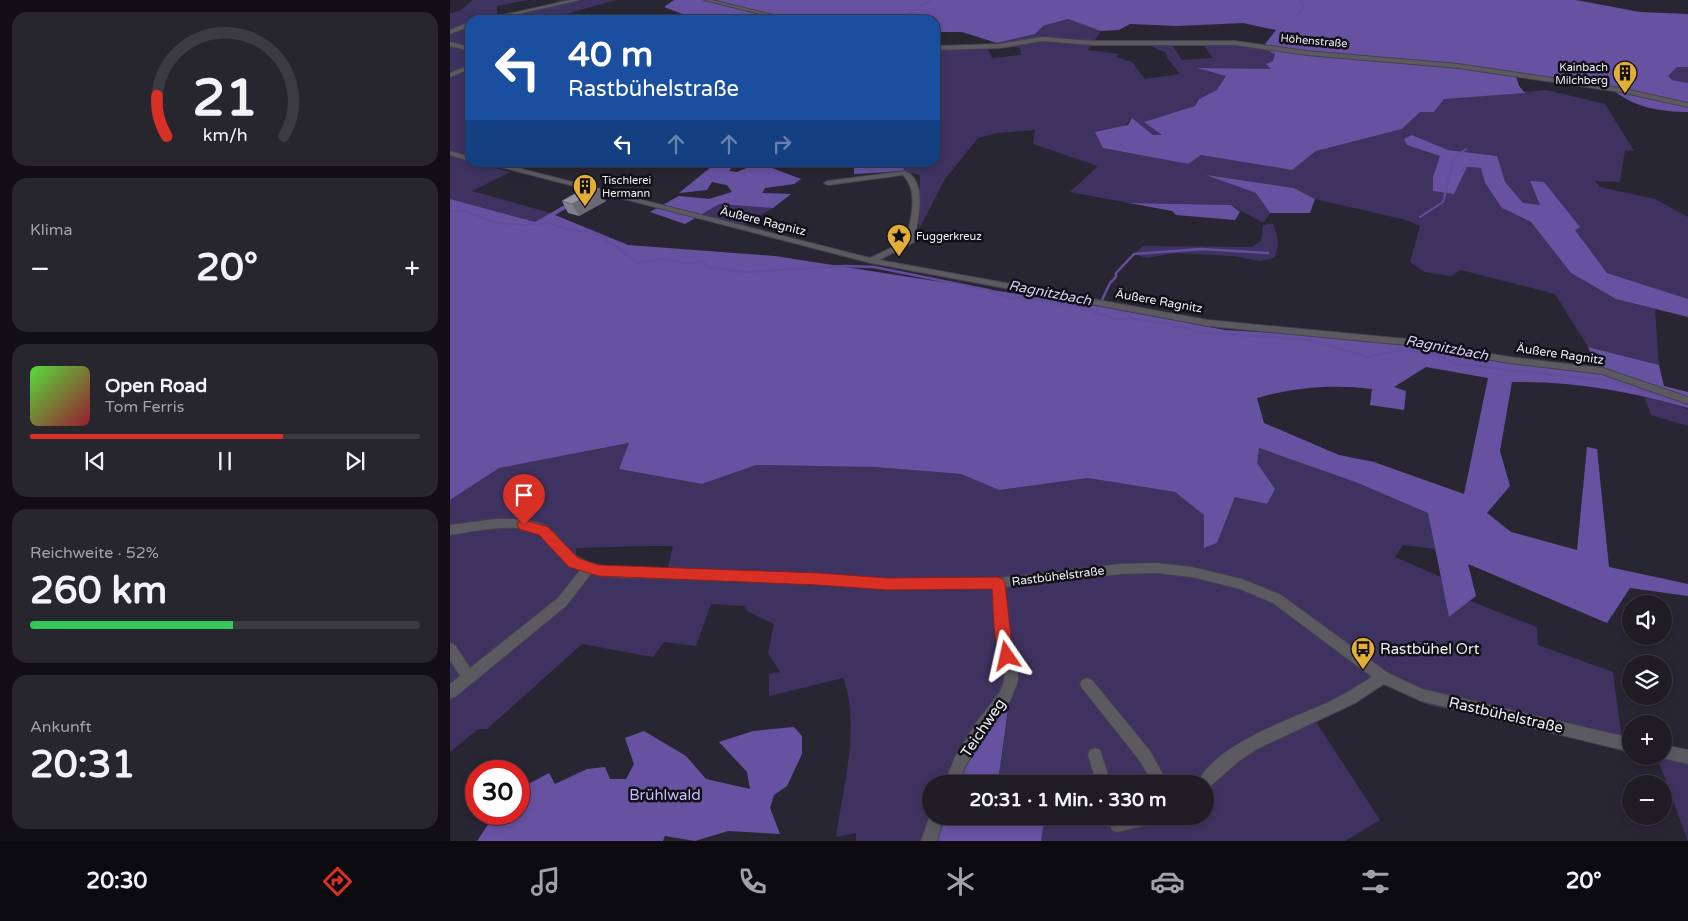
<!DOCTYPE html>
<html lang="de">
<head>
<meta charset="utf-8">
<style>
  body { margin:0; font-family:"Varela Round",sans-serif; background:#27252e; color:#f1f3f6; height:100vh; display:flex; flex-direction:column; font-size:19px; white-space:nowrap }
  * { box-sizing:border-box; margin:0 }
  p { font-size:16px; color:#a1a1a7 }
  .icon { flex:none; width:28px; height:28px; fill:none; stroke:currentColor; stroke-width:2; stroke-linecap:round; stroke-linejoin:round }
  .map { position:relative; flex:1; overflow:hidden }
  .sheet { display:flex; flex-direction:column; gap:12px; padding:12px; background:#110f15; width:450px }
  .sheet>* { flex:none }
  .guide { position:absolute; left:15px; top:15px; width:475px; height:152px; border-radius:15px; box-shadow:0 2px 8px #0003,0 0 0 1px #3c3a43; background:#1a4fa0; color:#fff; overflow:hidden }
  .tools { position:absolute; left:1172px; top:595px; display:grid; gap:10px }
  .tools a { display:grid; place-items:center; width:50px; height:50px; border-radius:50%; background:#1f1c26; box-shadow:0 2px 8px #0003,0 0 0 1px #3c3a43; font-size:25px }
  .speed { position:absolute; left:15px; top:760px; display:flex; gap:10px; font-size:25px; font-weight:700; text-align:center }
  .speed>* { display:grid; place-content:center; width:65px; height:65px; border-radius:50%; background:#1f1c26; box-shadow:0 2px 8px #0003,0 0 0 1px #3c3a43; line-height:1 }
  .speed .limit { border:8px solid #d22; background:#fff; color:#111 }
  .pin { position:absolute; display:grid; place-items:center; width:42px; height:42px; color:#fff; margin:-51px -21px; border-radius:50% 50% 50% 0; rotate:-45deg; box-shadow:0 0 5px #0007 }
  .pin .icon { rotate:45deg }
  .me { position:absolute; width:55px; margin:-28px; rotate:349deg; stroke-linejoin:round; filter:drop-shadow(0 0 4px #0008) }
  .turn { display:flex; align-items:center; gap:18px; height:105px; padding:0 20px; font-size:22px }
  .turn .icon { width:65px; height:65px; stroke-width:2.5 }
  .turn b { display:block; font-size:35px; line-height:42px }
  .lanes { display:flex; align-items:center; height:48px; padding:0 20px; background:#0003; justify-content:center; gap:25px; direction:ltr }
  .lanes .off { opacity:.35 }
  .big { font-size:38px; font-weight:700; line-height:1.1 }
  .sheet .tile { flex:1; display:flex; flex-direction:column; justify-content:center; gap:8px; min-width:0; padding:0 18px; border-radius:15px; background:#27252e }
  .sheet .dial { align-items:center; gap:0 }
  .dial svg { height:130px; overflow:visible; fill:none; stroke:#3c3a43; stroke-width:7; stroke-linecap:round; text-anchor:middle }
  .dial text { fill:#f1f3f6; stroke:none }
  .song { display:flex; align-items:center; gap:15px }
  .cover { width:60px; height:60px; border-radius:8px; background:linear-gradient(135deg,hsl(110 70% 55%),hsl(350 70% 35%)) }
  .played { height:5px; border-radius:2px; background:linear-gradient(90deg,#d93025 65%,#3c3a43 65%) }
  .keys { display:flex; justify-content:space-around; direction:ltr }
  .heat { display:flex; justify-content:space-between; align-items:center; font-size:28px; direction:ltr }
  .charge { height:8px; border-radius:4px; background:linear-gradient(90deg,#34c759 52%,#3c3a43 0) }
  .trip { position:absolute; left:472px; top:775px; width:292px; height:50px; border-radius:25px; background:#1f1c26; box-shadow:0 2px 8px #0003,0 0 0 1px #3c3a43; font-weight:700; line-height:50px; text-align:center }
  .dock { display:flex; height:80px; justify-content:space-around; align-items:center; background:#0c0b0f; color:#a1a1a7 }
  .dock .icon { width:35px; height:35px }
  .dock .on { color:#d93025 }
  .dock b { font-size:22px; color:#f1f3f6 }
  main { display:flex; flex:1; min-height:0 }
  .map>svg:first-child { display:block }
</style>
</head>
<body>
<main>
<section class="sheet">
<div class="tile dial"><svg viewBox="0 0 100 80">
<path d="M14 69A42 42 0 1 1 86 69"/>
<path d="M14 69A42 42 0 0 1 8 44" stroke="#d93025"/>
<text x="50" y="56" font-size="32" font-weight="700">21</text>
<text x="50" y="72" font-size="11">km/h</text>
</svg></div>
<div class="tile"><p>Klima</p>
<div class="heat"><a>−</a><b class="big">20°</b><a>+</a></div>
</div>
<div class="tile">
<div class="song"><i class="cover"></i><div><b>Open Road</b><p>Tom Ferris</p></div></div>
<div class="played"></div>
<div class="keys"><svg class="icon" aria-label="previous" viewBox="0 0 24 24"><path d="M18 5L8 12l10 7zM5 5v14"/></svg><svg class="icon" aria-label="pause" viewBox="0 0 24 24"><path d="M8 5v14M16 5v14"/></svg><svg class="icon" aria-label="next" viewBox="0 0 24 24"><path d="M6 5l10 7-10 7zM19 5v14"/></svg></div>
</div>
<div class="tile"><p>Reichweite · 52%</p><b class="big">260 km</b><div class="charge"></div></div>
<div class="tile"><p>Ankunft</p><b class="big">20:31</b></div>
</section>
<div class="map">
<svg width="1238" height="841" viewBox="0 0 1238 841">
  <rect width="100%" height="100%" fill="#292633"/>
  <g fill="#3e3360" fill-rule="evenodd">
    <path d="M23,0H78L47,6V17L102,6V3L112,0H166L94,20H20V162L52,163L44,168L60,172L22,191L101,213L85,222L0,199V13L10,11Z"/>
    <path d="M618,19L651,31L638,50L669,54L666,57L682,62L695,79L730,74L718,59L715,52L708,50L699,44L721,43L732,60L763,58L752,43C777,44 802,43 825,54L822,69H750L777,76L767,90L749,99L745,106L695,122L713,135H703L682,118L653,148L737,164L751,155L842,170L866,151L952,129L970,112H984L994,99L1096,90L1155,104L1184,151L1175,150L1170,182L1145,181L1150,187L1205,199L1238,217V299L1157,273L1125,230L1129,227L1094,182H1080L1091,205L1073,203L1055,183L1047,156L998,150L962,135L978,152L990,156L983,177V191L1017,167L1031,168L1035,183L1052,208L1081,222L1121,273L1166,299L1205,309L1209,365L1138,347L1105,294L1011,270L1001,276L974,272L960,262L970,226L956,220L865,199L844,188L760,176L806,193L820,213L813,223L781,205L679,203L620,192L648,166L583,144L585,130L547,133L528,138L495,179L469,229L470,175L454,171L404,174V165L378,163L485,162V47H537L542,58L571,55L570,48L547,43L585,34L593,26Z"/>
    <path d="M1227,67H1238V83L1222,80L1218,76Z"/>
    <path d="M266,163H285L279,171L287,172L309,163L351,179L344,184L315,188L312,193L341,194L323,208L290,227L248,216L235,224L200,212L229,196L259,199L282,192L277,185L262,182L257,190L229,193Z"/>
    <path d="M818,224H823C828,236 830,246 824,258L810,261L783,256L726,253L697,258L684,254L693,246L802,247L811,241L813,226Z"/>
    <path d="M1194,396L1238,409V426L1201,415Z"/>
    <path d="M180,443L169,469L252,484L306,465L425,467L511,474L549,490L638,478L725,492L754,515L755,548L767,543L785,497L817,504L807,462L808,448L908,483L979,513L986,549L953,545L945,557L991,577L999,617L1020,601L1087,627L1088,645L1163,672L1173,749L978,705L935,685L866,722L930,820L895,841H591L595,816H756V784H551L548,783L559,704L508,784H481V816H496L487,841H406V833L386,837C393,788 411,725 393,678L319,696V674L330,672L318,653L324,624L297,611L294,606L261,604L246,646L214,642L203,657L132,644L37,729H28L0,752V500L49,468ZM193,546H223L218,567C194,569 145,571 126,557V548ZM446,580L553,588H433Z"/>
    <path d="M1207,757L1238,763V841Z"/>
  </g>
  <g fill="#6752a2" fill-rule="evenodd">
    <path d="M224,0H1126L1190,12L1238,14V67H1227L1218,76L1222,80L1238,83V112C1211,112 1183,107 1163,90L1066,76L1069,86L1075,93L994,99L984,112H970L952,129L866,151L842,170L751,155L738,164L653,148L645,132L678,125L682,118L703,135H712L694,122L745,106L749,99L767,90L776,76L747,68L821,69L816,64L823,61L825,54L812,48L826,30L793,23L727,26L680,24L669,30L651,31L618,19L593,26L585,34L547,43L512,32H485V20H248L214,7Z"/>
    <path d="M962,135L998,150L1047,156L1055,182L1073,203L1090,205L1080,181L1094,182L1130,227L1125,230L1157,273L1238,299V317L1166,299L1121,273L1081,222L1052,208L1035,183L1031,168L1017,167L1004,194L983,191V177L990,156L957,145L954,139Z"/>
    <path d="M266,163H285L279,171L287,172L309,163L351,179L344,184L315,188L312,193L341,194L323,208L269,204L235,224L200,212L229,196L259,199L282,192L277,185L262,182L257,190L229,193Z"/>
    <path d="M378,163H453L454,171L404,174V165Z"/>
    <path d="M756,175L844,188L865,199L860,213H820L806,193Z"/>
    <path d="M137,192L142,194L105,215L178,245L325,256L664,309L775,330L969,341L1067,359L1148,368L1138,347L1209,365L1214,386L1238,392V408C1180,391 1122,381 1062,382L1050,451L1060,486L1037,513L1061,532L1127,550L1137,447L1147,449L1159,567L1238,584V596L1180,588L1157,623L1018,564L1026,596L999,617L978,513L908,483L809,448L807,463L825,489L817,504L785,497L767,543L754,548V515L725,492L638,478L549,490L511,474L425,467L306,465L252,484L169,469L179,443L49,468L0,500V199L85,222ZM976,367L1038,378L1014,494L924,462L889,455L814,423L807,398C844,387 884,384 922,389L920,405L954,410L956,391L944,387Z"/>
    <path d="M679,203L781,205L790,212L785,220L726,215L722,211Z"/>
    <path d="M559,702L548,782L551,784H508L514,769Z"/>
    <path d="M344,727L352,736V754L337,786L324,795L320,808L330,834L278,831L245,841L215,836L213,841H27L45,814H69V789L99,773L105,784L137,769L155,767L160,779H176L184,764L175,738L194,731L236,756L256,779L300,789L297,772L269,742L303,731Z"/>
    <path d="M496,816H595L591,841H487Z"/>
  </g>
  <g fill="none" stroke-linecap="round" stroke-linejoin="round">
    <g stroke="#634e9e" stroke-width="2">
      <path d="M848,14L854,8L850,0"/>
      <path d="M449,20L481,0"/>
      <path d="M0,211H15L43,222L72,225L100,223L118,230L139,231"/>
      <path d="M970,217L993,202L1004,158L1016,149"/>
    </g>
    <g stroke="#634e9e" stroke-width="2.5">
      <path d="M118,230L139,231L157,238L155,242L162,243L187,263L213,259L237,263L254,262L257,267L295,272L395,266L424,267L538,290L560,298L576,297L629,307L666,319L679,318L721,324L747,332L861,340L918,357L948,350L970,352L989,356L1006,364L1161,381L1195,391"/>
      <path d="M652,300L660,283L666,277V273L684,254L751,249L818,253"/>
      <path d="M646,314L649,306"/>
    </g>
    <path stroke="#634e9e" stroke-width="3" d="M1191,390L1238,404"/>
    <defs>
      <g id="minor">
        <path d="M121,0H130L41,20H31Z"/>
        <path d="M254,0H262L343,20H334Z"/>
        <path d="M20,22V26L0,34V30Z"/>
        <path d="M592,37L642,41H785L857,51L1008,64L1170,88L1238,103V107L1170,92L1008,68L857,55L785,45H642L592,41L550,48L485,50V46L550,44Z"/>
        <path d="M0,42L20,47V51L0,46Z"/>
        <path d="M20,65V69L0,77V73Z"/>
        <path d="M0,151L20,157V161L0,155Z"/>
        <path d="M31,162H44L420,258L456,241C460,221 470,192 453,175L378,185L374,183L378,181L455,171C479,182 467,222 464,242L429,260L758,320L956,339L1059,357L1153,368L1238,397V404L1152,374L1059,363L956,345L758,326L421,263Z"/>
        <path d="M46,519C64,519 85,518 100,529C105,533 109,539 113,544C127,560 140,564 161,567L346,573L439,579L548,578L671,564L706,563L742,567L792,579L831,595L938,673L972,689L1181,738V752L971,701L934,684L905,703L807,749L789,761L756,790V784H747C763,745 843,718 879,702C894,694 908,686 922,677L823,603L790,589L742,577L706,573L671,574L554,587L559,642L568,671V681L560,701L535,734L515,767L508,784H494L505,757L525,724L550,692L554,681V671L547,642L542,588L439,589L346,583L161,577L141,574L116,606L5,697L0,698V684L10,676L0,660V643L5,645L20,668L108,598L130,570C112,563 107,547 93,536C72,520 24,532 0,535V525Z"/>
        <path d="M637,678L642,680L700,751L718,784H703L690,761L632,688L630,684L632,680Z"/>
        <path d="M1214,745L1238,750V764L1209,757L1214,756Z"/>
        <path d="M645,748L650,750L661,784H647L638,755L640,750Z"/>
        <path d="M481,812V816H494L487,841H471Z"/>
        <path d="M658,816H713L711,821L706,823L667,832L662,830Z"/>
      </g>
    </defs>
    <use href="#minor" stroke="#44424e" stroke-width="2"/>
    <use href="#minor" fill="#5b5a61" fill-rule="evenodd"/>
  </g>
  <path fill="#817f8d" d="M112,201H156L129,216L118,213Z"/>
  <path fill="#696873" d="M150,189L156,201L129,216L122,204Z"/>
  <path fill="#9694a4" stroke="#696873" d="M140,185L150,189L122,204L112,201Z"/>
  <path fill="#d93025" stroke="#8d1f18" d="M74,520L98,527L128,558L148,565L368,573L438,578L548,577L553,579L555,583C556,594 564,657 562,661L557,663L552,661C542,639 544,612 542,589L438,590L368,585L148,576L119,567L89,535L69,529L67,525L69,521Z"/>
  <defs>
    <symbol id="building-pin" viewBox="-11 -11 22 30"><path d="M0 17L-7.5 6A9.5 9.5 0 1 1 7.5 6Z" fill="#e3ae35" stroke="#111016"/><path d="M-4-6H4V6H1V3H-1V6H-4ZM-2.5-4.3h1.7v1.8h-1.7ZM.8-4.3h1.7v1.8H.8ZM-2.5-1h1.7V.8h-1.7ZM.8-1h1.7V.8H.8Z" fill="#111"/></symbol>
    <symbol id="sight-pin" viewBox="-11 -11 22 30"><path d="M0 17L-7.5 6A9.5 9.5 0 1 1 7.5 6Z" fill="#e3ae35" stroke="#111016"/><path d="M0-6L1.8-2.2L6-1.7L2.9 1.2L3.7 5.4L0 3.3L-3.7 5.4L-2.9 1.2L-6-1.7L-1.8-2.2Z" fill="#111"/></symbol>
    <symbol id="bus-pin" viewBox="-11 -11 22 30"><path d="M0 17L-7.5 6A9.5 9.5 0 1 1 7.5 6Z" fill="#e3ae35" stroke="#111016"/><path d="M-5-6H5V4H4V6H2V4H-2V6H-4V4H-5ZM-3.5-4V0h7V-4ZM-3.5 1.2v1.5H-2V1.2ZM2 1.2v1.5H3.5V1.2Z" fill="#111"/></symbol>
  </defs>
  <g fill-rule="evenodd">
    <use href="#building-pin" x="1161" y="59" width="28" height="38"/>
    <use href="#building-pin" x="121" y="172" width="28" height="38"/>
    <use href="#sight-pin" x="435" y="222" width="28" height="38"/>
    <use href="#bus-pin" x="899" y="635" width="28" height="38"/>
  </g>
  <g text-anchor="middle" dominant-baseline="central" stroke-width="5" stroke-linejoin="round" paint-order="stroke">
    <g font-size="11" fill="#edecf5" stroke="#111016">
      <text transform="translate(864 41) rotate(5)">Höhenstraße</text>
    </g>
    <g font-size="11" fill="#edecf5" stroke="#111016" text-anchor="start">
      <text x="1158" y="67" text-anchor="end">Kainbach<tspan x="1158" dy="13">Milchberg</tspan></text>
      <text x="152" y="180">Tischlerei<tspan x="152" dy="13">Hermann</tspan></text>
      <text x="466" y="236">Fuggerkreuz</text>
    </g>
    <g font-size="12" fill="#edecf5" stroke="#111016">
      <text transform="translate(313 221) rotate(14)">Äußere Ragnitz</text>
      <text transform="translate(709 301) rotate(10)">Äußere Ragnitz</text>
      <text transform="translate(1110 354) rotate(8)">Äußere Ragnitz</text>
      <text transform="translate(608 576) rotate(-7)">Rastbühelstraße</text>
    </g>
    <g font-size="14" font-style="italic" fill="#d5ccf9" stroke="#111016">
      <text transform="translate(600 293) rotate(11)">Ragnitzbach</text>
      <text transform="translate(997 348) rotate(11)">Ragnitzbach</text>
    </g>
    <g font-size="15" fill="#edecf5" stroke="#111016" text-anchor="start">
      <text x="930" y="649">Rastbühel Ort</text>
    </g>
    <g font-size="15" fill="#edecf5" stroke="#111016">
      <text transform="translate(1056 715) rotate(13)">Rastbühelstraße</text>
      <text transform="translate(533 728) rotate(-56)">Teichweg</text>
    </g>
    <g font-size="15" fill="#c8bbfd" stroke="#111016">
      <text x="215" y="795">Brühlwald</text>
    </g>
  </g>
</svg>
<div class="tools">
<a><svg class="icon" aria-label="sound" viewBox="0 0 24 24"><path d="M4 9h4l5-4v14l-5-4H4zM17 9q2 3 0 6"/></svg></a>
<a><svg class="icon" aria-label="layers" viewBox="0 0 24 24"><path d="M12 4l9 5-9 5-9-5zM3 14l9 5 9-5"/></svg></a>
<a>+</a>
<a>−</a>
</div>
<div class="speed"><div class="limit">30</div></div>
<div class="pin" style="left:74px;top:525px;background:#d93025"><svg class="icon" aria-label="arrive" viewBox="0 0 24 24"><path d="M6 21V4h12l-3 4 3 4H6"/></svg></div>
<svg class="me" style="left:557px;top:656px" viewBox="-20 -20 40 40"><path d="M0-17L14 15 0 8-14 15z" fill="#d93025" stroke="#fff" stroke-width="4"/></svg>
<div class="trip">20:31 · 1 Min. · 330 m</div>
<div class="guide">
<div class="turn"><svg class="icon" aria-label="left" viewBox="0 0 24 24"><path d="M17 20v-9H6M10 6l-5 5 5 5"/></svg><div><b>40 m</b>Rastbühelstraße</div></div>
<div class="lanes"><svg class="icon" aria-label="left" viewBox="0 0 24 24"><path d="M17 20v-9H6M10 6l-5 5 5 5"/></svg><svg class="icon off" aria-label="ahead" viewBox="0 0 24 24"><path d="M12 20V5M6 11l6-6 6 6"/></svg><svg class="icon off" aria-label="ahead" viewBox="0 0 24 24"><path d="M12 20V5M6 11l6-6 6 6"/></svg><svg class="icon off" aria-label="right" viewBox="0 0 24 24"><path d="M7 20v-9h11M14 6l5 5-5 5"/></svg></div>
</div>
</div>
</main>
<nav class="dock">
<b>20:30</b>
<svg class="icon on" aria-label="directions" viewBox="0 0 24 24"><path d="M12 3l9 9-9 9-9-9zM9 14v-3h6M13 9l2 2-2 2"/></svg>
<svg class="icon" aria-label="music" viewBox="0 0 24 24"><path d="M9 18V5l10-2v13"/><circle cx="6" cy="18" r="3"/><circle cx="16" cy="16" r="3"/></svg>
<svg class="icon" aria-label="phone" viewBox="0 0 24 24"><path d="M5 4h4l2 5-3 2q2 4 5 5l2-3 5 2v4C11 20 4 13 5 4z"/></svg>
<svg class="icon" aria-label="climate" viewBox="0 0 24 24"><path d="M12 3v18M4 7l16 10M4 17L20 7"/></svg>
<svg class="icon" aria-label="car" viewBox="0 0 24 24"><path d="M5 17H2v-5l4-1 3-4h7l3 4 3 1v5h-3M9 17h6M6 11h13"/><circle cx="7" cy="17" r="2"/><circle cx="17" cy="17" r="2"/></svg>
<svg class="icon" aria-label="filters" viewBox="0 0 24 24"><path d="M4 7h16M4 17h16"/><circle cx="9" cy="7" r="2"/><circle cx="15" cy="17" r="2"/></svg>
<b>20°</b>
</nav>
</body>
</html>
